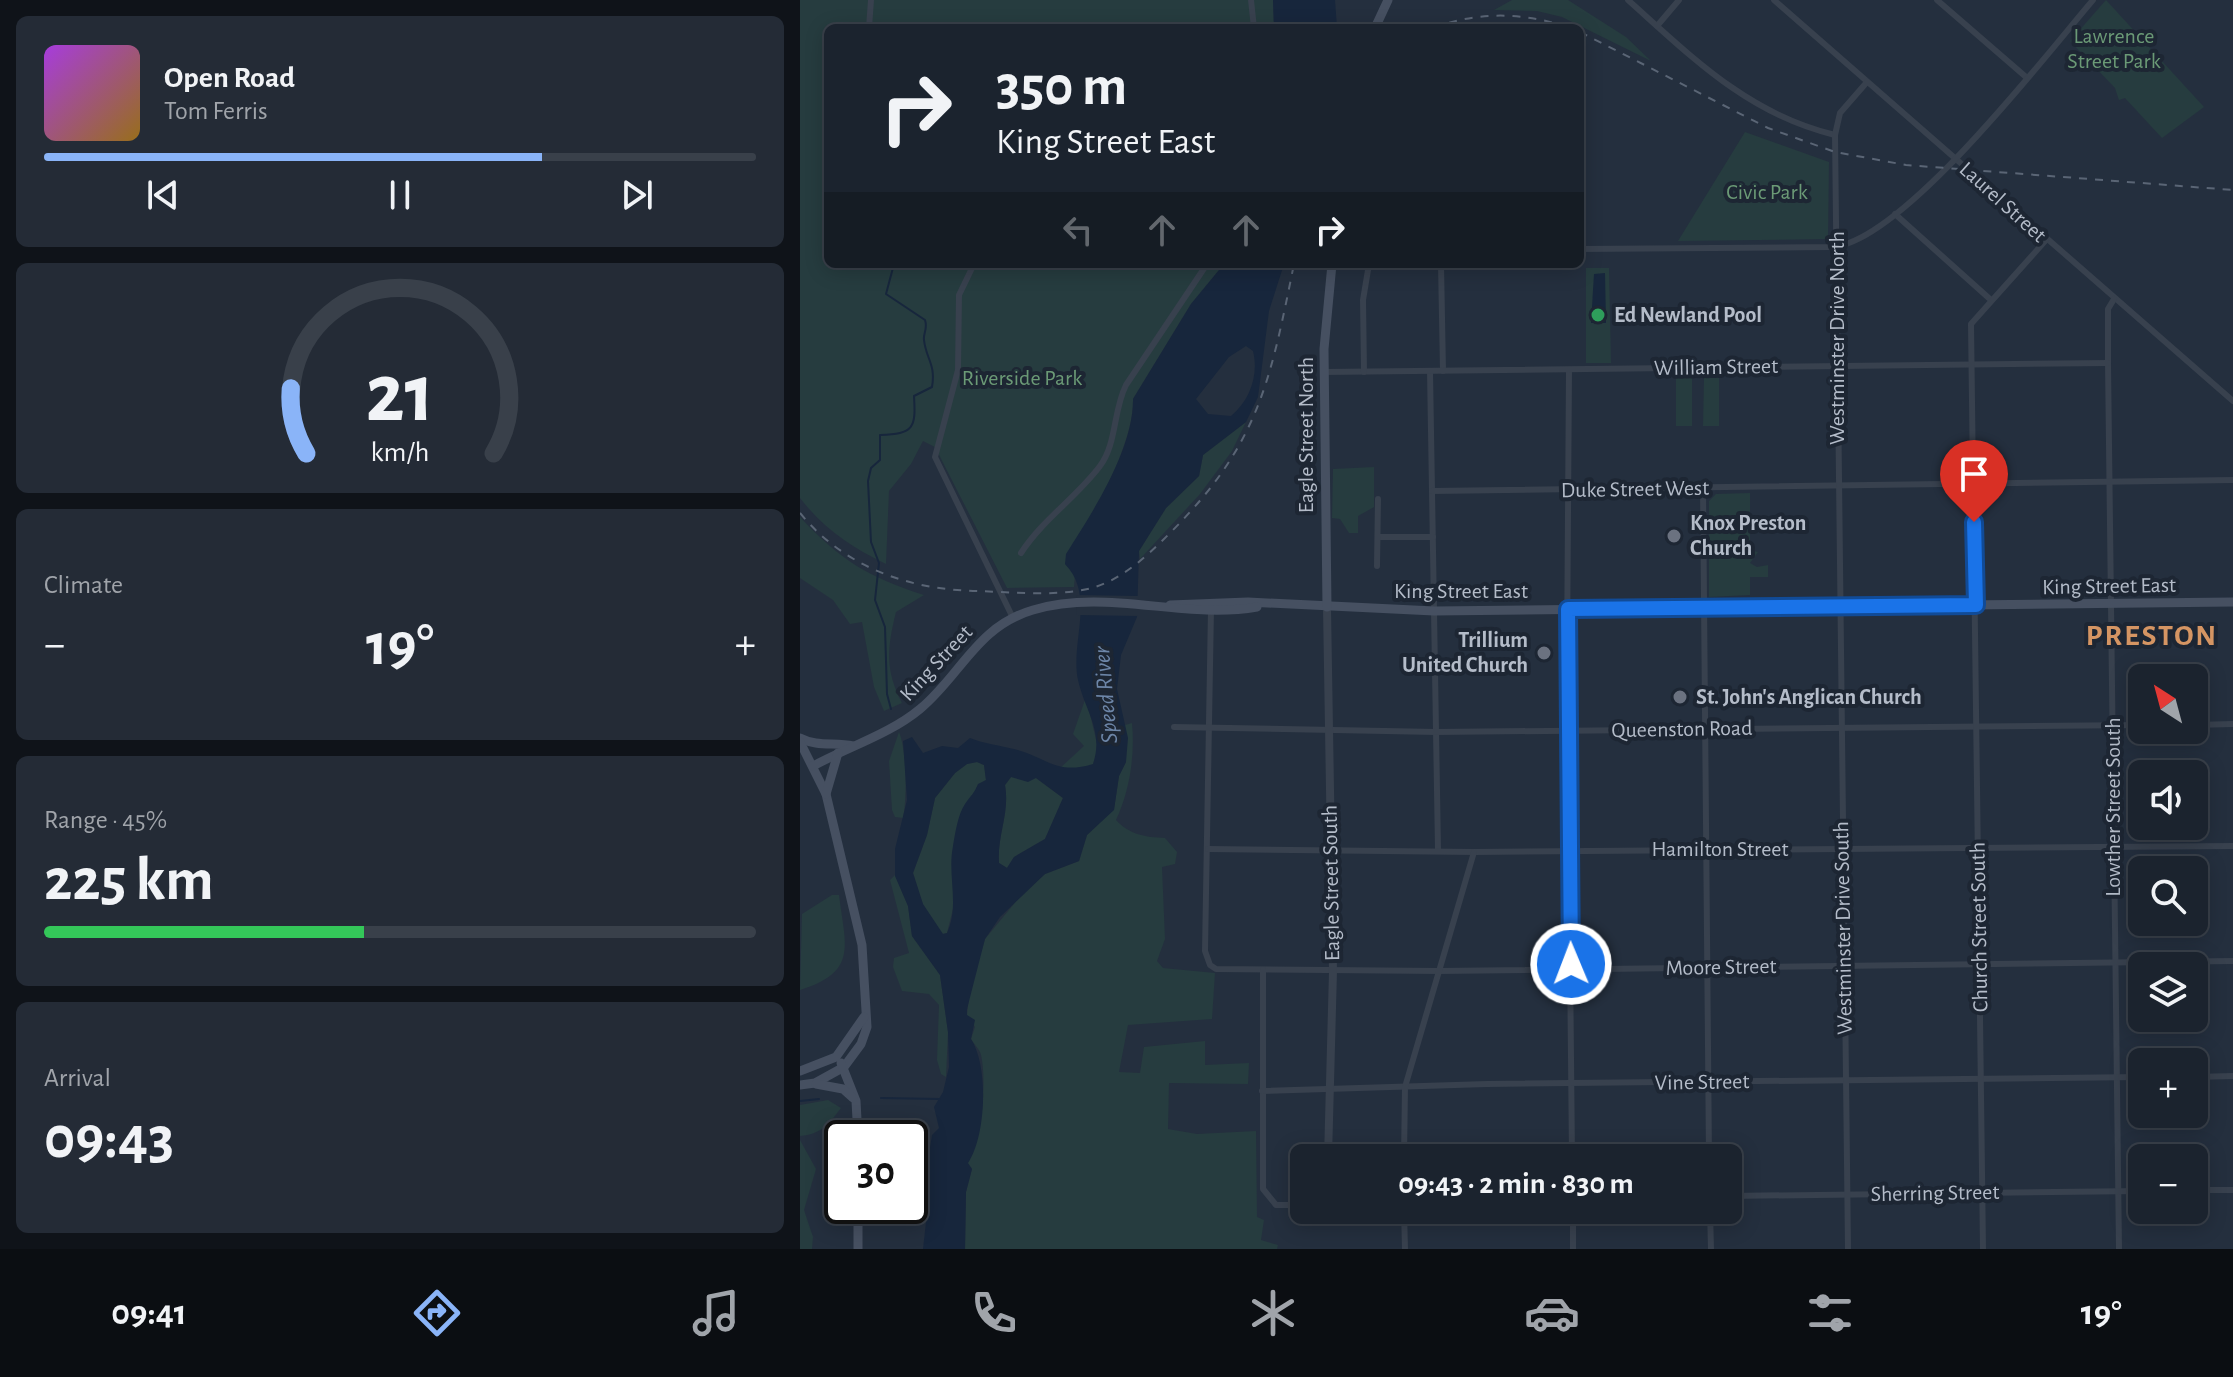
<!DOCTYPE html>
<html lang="en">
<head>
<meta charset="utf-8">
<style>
  body { margin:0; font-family:"Alegreya Sans",sans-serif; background:#242b36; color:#f1f3f6; height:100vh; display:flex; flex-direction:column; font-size:30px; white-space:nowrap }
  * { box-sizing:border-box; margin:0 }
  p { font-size:26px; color:#a0a4aa }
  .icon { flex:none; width:44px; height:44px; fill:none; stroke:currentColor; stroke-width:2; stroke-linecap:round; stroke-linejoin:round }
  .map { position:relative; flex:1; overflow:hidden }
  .drawer { display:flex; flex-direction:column; gap:16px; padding:16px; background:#0f1319; width:800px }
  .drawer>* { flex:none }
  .hud { position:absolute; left:24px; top:24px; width:760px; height:244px; border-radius:12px; box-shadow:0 4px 20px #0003,0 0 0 2px #39404a; background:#1b232e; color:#f1f3f6; overflow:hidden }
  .needle { width:52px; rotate:324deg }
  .buttons { position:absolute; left:1328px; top:664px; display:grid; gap:16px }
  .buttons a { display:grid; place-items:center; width:80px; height:80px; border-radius:12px; background:#1b232e; box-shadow:0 4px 20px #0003,0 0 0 2px #39404a; font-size:40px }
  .speed { position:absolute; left:24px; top:1120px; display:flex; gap:16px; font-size:40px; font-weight:700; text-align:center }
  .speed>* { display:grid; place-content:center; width:104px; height:104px; border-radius:50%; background:#1b232e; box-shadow:0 4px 20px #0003,0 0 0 2px #39404a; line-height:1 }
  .speed .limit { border:4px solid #111; border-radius:12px; background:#fff; color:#111 }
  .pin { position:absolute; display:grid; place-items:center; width:68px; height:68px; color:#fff; margin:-82px -34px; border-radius:50% 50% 50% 0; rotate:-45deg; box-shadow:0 0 8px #0007 }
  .pin .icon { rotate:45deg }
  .me { position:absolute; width:88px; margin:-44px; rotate:359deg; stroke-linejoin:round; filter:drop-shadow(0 0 6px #0008) }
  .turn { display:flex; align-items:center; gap:28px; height:168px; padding:0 40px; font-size:36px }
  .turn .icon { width:104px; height:104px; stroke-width:2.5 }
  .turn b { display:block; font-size:56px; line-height:68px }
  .lanes { display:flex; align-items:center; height:76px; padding:0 40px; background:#0003; justify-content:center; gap:40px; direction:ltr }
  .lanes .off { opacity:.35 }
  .big { font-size:60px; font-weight:600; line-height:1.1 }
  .drawer .card { flex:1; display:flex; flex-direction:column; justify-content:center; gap:12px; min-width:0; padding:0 28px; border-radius:12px; background:#242b36 }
  .drawer .dial { align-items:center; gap:0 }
  .dial svg { height:208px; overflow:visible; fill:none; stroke:#39404a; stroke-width:7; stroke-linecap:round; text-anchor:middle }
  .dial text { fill:#f1f3f6; stroke:none }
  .song { display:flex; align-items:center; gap:24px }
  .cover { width:96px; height:96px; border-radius:12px; background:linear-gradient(135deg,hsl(280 70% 55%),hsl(40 70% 35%)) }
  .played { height:8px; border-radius:4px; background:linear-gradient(90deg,#8ab4f8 70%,#39404a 70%) }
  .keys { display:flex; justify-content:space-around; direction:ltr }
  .heat { display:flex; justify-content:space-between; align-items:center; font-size:44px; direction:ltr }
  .charge { height:12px; border-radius:6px; background:linear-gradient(90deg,#34c759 45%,#39404a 0) }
  .trip { position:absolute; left:490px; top:1144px; width:452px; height:80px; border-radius:12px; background:#1b232e; box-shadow:0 4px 20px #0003,0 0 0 2px #39404a; font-weight:600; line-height:80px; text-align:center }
  .dock { display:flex; height:128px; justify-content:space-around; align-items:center; background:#0b0e12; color:#a0a4aa }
  .dock .icon { width:56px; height:56px }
  .dock .active { color:#8ab4f8 }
  .dock b { font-size:36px; color:#f1f3f6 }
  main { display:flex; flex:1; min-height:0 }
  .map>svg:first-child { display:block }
</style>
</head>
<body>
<main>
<section class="drawer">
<div class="card">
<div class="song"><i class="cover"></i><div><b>Open Road</b><p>Tom Ferris</p></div></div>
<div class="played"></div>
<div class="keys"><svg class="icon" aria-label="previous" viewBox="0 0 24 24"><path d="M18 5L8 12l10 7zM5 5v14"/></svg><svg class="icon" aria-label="pause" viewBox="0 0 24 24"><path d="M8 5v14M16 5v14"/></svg><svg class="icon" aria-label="next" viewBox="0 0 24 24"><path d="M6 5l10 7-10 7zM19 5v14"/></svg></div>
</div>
<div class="card dial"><svg viewBox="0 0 100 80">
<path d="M14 69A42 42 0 1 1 86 69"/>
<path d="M14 69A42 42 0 0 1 8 44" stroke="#8ab4f8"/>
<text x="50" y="56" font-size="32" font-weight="700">21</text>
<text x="50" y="72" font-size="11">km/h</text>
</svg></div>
<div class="card"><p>Climate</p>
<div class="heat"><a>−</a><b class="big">19°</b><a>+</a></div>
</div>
<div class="card"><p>Range · 45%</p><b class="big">225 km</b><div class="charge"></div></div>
<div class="card"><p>Arrival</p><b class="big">09:43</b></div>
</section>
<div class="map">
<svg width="1433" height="1249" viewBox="0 0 1433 1249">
  <rect width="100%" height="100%" fill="#242f3e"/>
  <g fill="#263c3f">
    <path d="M0,0H473L474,28H28V264H424L391,304L333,399C334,448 289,520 265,564L275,574L274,587L207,588L135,447L123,441L111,464L89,491L86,564C51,547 24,529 0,498Z"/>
    <path d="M712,0H768L826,37L851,61L762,17L737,11L694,10Z"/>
    <path d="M1306,0L1404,107L1362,138L1325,98L1319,100L1315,88L1270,41Z"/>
    <path d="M945,132L1029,162L1028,239L878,241Z"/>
    <path d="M786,268H809L811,363H786Z"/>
    <rect x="876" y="375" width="16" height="51"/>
    <path d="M904,378H919V426H903Z"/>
    <path d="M458,397L432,451L400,494L340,559L339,551L366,508L399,476L403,455L446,422Z"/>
    <path d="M574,467V507L558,516V533H549L540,519L532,518L533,469Z"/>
    <path d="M950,493V550L958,552L950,563L957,567L968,565V577H950V595L909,597V501L916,494Z"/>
    <path d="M0,517C40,560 68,577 124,595L96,612C87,648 85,670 102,703L84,711L74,687L62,622L50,624L33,600L0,578Z"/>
    <path d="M286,697L298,748L293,765L273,770L259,769L284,746L273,734Z"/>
    <path d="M332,723C335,755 330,790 316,820C330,835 345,837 365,838L377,852L375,864L362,867L365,939L357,961L363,968L415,973L412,1019L328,1025L319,1072L340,1073L344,1047L405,1041V1065L449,1063L448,1084L369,1083L368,1129L397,1134L456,1131L457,1217L464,1220L461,1240L478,1245L477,1249H165L166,1192L172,1169L167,1163C182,1143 187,1081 181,1055C180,1050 174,1044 171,1039L175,1027L167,1015L170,988L185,939L227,888L245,874L279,861L287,835L314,809L319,776L326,762L325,725Z"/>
    <path d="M99,732C107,751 107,799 103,818L95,817L92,810L89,761Z"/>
    <path d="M177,762L184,765L186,780L176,788V795L160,816L153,847L154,905L147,933L142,934L123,905L113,873L127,835L135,798L155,773L167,764Z"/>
    <path d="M211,777L236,778L263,798L245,839L214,857L207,868L199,863C197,835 210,813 205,785Z"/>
    <path d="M95,875L108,906L112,936L140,975L148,1032L146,1077L141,1074L137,1060L139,1005L129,994L102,991L93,967L94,958L109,953L90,880Z"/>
    <path d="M32,895H39C45,945 59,972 0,990L2,914Z"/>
    <path d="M28,1100L41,1108C28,1125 21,1134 0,1136V1105Z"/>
    <path d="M0,1140L16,1169L4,1210L13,1237L12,1249H0Z"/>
  </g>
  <g fill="#17263c" fill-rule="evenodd">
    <path d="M473,0H535L537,28H474Z"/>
    <path d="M424,264H484L469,311L458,397L446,422L403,455L399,476L366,508L339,551L337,617L321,655L317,689L328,738L326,762L319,776L314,810L287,835L279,861L245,874L200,917L185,939L167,1009V1015L175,1020L171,1039C189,1066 186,1137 168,1163L172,1169L166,1192L165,1249H123L127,1213L123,1194L132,1135L139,1128L134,1107L143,1092L149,1067L148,1032L140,975L112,936L108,906L95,876V849L107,800L103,741L112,737L123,753L142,746L158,748L170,738C185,744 198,745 214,749C248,758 256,775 293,764C304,731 285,711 278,680C270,642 296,596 265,564L266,554C292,513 334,449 333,399L391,304ZM446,346L453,351C459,375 450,400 431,416L408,414L396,399L429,357ZM177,762L184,765L186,780L178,784C174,794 171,795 165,804C158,814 155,834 153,846C147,876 160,905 147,933L143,934L123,904L113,873L127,835L135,798L155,773L167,764ZM211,777L228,782L236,778L263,798L245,839L214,857L207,868L199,863C197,835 210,813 205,785Z"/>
    <path d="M805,273L806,323H791L794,274Z"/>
  </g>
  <path fill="#242f3e" d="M276,595L338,596V616L277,615Z"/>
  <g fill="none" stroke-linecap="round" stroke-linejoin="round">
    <g stroke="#17263c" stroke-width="2">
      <path d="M91,709L87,694L85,627L75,600L79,563L71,542L68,481L71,468L80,460V435C114,434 116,428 114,396L132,387C136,364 126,359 124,340C123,333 128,329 125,320L86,294L94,264"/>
      <path d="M81,1098L140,1099"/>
      <path d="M0,1101L19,1099"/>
    </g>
    <g stroke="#38414e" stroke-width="6">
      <path d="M451,0L454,28"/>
      <path d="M828,0C893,58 948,114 1035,135"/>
      <path d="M974,0L1433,401"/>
      <path d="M1137,0L1226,77"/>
      <path d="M857,26L879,0"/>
      <path d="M69,28L71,0"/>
      <path d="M1095,214L1191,300"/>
      <path d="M780,249L1031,247C1101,244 1245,56 1293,0"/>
      <path d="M174,264L159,295L158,370L135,457L213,618"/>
      <path d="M641,264L643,371"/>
      <path d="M1314,299L1308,309V363L1319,1249"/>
      <path d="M769,370L767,655L772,1158"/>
      <path d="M630,371L638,850"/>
      <path d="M524,372L1308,363"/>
      <path d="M564,372L563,300L569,264"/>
      <path d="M903,488L909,1158"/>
      <path d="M632,491L1433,480"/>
      <path d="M578,537H633"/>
      <path d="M221,553C243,519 276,498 300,466C317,443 313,411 326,385L407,264"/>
      <path d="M577,566L578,499"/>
      <path d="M411,609L405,951L410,965L416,969L639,971L1433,961"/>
      <path d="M1394,725L1433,724"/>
      <path d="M374,727L636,732L1342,725"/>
      <path d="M408,849L674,852L1433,846"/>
      <path d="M463,970V1189L476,1205H504"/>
      <path d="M1394,1077L1433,1076"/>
      <path d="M462,1091L687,1084L1342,1077"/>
      <path d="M604,1158L605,1087L674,852"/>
      <path d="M1394,1190H1433"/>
      <path d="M928,1196L1342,1191"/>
      <path d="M604,1210L605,1249"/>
      <path d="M773,1210V1249"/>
      <path d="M910,1210L911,1249"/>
      <path d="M1048,1249L1035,135L1040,113L1067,82"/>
      <path d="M1183,1249L1171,324L1246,240"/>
    </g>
    <path stroke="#38414e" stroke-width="8" d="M527,607L533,971L528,1158"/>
    <g stroke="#465061" stroke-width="9">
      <path d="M575,28L588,0"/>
      <path d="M370,605L448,602L634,611L1433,602"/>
      <path d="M527,607L524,349L532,264"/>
      <path d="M0,738C17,747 35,742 53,746"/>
      <path d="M0,742L26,794L62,945L67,1027L61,1044L44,1067L15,1083L0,1085"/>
      <path d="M13,766C48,747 90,734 120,709C161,675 177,626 233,610C306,588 384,620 457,607"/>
      <path d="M26,794L38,753"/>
      <path d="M41,1063L56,1101L58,1138"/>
      <path d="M0,1071L36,1057L64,1017"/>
      <path d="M16,1084L43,1089L53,1098"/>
      <path d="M58,1249V1206"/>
    </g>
    <g stroke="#5a6575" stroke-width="2" stroke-dasharray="8 8" stroke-linecap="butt">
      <path d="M634,28C677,11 726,12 769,28"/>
      <path d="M780,32L968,128L1035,152L1106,165L1433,190"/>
      <path d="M0,513C44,567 109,590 177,591C213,592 256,597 292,588C323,579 347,556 370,533C459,444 470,382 494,264"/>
    </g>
  </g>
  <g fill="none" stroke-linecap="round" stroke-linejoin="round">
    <defs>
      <path id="route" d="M771,964L768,609L1176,605L1174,522"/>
    </defs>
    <use href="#route" stroke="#114b97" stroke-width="20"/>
    <use href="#route" stroke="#1a73e8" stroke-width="14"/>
  </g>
  <circle fill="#2e9e5b" stroke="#1d2633" stroke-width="3" cx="798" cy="315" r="8"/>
  <g fill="#6b7280" stroke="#1d2633" stroke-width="3">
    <circle cx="874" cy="536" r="8"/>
    <circle cx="744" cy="653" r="8"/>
    <circle cx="880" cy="697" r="8"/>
  </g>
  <g text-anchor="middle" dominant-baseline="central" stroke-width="8" stroke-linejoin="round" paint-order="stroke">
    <g font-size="22" fill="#6b9a76" stroke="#1d2633">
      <text x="1314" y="36">Lawrence<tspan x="1314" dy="25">Street Park</tspan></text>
      <text x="967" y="192">Civic Park</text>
      <text x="222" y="378">Riverside Park</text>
    </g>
    <g font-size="22" fill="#b4bcc9" stroke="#1d2633">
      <text transform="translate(1203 202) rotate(42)">Laurel Street</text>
      <text transform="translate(1037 338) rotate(-90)">Westminster Drive North</text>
      <text transform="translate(916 367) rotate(-1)">William Street</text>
      <text transform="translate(506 435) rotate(-90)">Eagle Street North</text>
      <text transform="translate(835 489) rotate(-1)">Duke Street West</text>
      <text transform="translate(1309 586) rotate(-1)">King Street East</text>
      <text x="661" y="591">King Street East</text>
      <text transform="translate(136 663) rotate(-47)">King Street</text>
      <text transform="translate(882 729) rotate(-1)">Queenston Road</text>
      <text transform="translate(1313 807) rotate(-90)">Lowther Street South</text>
      <text x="920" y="849">Hamilton Street</text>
      <text transform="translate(531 883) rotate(-91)">Eagle Street South</text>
      <text transform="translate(1179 927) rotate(-91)">Church Street South</text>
      <text transform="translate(1043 928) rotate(-91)">Westminster Drive South</text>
      <text transform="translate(921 967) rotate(-1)">Moore Street</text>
      <text transform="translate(902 1082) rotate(-1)">Vine Street</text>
      <text transform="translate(1135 1193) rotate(-1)">Sherring Street</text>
    </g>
    <g font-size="22" font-weight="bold" fill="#b4bcc9" stroke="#1d2633" text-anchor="start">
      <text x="814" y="315">Ed Newland Pool</text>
      <text x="890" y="523">Knox Preston<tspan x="890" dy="25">Church</tspan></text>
      <text x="728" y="640" text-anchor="end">Trillium<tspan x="728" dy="25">United Church</tspan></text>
      <text x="896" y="697">St. John's Anglican Church</text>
    </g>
    <g font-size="24" font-style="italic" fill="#6d86a8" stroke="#1d2633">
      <text transform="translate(306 695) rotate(-95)">Speed River</text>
    </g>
    <g font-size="30" font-weight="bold" letter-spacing="2" fill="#d59563" stroke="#1d2633">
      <text x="1352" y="636">PRESTON</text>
    </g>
  </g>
</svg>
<div class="buttons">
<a><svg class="needle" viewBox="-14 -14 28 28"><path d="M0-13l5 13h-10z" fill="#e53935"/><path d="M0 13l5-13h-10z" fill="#a0a4aa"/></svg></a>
<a><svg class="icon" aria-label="sound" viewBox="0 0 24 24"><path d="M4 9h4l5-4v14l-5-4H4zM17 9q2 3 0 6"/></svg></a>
<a><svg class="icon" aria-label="search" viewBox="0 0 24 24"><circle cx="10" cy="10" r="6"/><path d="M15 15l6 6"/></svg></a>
<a><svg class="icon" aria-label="layers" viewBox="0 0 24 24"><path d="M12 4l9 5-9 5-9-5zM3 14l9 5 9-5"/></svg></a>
<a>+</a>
<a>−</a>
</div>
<div class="speed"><div class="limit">30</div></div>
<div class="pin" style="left:1174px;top:522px;background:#d93025"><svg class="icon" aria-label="arrive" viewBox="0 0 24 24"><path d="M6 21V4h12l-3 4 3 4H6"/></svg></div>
<svg class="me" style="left:771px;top:964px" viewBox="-20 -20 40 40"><circle r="17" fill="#1a73e8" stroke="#fff" stroke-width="3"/><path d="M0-11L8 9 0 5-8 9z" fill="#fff"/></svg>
<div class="trip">09:43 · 2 min · 830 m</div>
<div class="hud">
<div class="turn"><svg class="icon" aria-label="right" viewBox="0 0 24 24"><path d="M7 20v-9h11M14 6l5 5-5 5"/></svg><div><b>350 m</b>King Street East</div></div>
<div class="lanes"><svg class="icon off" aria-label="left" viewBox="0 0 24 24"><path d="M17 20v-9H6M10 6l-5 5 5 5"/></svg><svg class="icon off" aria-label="ahead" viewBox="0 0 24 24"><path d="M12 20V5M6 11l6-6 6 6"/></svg><svg class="icon off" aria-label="ahead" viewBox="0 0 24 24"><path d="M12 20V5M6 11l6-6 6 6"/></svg><svg class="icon" aria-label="right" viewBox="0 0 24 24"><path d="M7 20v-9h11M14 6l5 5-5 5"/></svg></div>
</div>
</div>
</main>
<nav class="dock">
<b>09:41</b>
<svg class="icon active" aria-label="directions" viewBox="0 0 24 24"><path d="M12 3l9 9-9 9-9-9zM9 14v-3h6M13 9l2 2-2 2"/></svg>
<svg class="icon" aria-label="music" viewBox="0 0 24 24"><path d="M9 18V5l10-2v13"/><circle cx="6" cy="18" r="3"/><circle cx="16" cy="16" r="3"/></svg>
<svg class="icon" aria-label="phone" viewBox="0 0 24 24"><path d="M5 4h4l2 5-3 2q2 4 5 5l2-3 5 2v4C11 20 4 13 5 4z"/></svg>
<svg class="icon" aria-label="climate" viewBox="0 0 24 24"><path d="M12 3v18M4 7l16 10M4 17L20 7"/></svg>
<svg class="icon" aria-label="car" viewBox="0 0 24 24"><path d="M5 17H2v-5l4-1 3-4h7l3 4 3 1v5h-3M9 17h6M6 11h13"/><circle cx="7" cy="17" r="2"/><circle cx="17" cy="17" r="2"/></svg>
<svg class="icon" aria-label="filters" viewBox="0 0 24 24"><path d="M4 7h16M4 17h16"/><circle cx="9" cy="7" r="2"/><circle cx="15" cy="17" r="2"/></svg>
<b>19°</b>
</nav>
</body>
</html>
